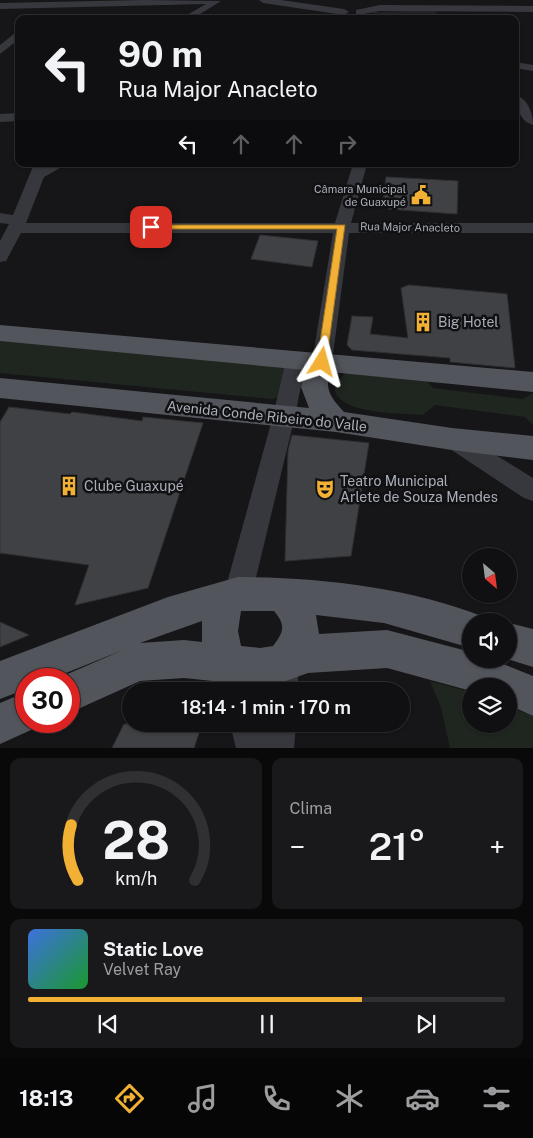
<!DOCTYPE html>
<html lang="pt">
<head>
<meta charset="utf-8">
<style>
  body { margin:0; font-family:"Public Sans",sans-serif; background:#19191b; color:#f1f3f6; height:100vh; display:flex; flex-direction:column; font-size:19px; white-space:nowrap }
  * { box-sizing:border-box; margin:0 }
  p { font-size:16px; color:#9c9d9f }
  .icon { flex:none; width:28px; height:28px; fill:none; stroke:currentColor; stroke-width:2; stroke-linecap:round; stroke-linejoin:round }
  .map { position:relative; height:748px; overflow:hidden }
  .panel { display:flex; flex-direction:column; gap:10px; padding:10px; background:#09090a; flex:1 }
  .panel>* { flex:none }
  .top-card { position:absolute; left:15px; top:15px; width:504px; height:152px; border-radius:10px; box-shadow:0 1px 4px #0004,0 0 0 1px #303032; background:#101012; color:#f1f3f6; overflow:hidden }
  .needle { width:32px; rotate:152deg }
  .controls { position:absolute; left:462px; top:548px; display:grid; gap:10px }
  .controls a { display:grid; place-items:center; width:55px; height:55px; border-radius:50%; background:#101012; box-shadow:0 1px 4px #0004,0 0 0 1px #303032; font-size:25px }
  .speed { position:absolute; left:15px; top:668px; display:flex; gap:10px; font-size:25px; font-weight:700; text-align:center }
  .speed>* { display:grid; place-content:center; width:65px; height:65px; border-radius:50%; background:#101012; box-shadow:0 1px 4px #0004,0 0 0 1px #303032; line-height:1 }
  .speed .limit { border:8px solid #d22; background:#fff; color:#111 }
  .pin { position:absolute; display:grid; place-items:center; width:42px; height:42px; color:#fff; margin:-21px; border-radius:10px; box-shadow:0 2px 8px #0006 }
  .me { position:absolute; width:55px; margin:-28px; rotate:8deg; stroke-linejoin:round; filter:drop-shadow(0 0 4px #0008) }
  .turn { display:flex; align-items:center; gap:18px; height:105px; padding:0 20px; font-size:22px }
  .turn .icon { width:65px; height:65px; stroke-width:2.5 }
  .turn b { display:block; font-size:35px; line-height:42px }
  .lanes { display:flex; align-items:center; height:48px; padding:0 20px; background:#0003; justify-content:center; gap:25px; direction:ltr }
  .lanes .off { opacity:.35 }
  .big { font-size:38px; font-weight:600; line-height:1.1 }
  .panel .card { flex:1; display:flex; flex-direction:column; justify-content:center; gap:8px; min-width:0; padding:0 18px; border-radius:10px; background:#19191b }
  .panel .dial { align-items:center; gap:0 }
  .dial svg { height:130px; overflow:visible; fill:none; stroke:#303032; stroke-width:7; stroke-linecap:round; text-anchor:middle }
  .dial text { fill:#f1f3f6; stroke:none }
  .song { display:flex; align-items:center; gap:15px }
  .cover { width:60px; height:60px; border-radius:8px; background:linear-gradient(135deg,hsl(220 70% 55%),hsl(130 70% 35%)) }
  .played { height:5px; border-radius:2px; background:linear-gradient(90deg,#f2b134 70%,#303032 70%) }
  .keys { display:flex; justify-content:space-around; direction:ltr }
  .heat { display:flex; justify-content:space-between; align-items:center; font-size:28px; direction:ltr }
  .panel .tiles { flex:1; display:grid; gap:10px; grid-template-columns:1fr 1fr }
  .card:last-child { grid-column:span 2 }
  .trip { position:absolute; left:122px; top:682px; width:288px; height:50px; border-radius:25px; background:#101012; box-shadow:0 1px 4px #0004,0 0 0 1px #303032; font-weight:600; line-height:50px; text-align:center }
  .tabs { display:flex; height:80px; justify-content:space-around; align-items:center; background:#060607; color:#9c9d9f }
  .tabs .icon { width:35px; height:35px }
  .tabs .on { color:#f2b134 }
  .tabs b { font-size:22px; color:#f1f3f6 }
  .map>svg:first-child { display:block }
</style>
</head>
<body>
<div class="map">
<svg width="533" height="748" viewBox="0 0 533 748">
  <rect width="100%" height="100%" fill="#161618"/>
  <path fill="#222225" d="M434,10L441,19H375L373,12Z"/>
  <g fill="#1e261f">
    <path d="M0,338L286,368L281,396L272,399L0,373Z"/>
    <path d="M346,373L427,381L433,388L523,399L533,393V425L525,417L435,405L423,415C401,413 343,415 335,391L336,382Z"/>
    <path d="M430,681L471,692V724H509V707L533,716V748H450L441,708Z"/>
  </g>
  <g fill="#404145" stroke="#303034">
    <path d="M386,177L458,181L457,214L388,209V205H383Z"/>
    <path d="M260,235L318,241L312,267L251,259Z"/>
    <path d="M409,285L507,294L515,368L450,362V358L352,350L347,345L352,316L373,317L370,334L408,338L401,288Z"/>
    <path d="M9,407L70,414L72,412L142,421L143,417L203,423L148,588L75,605L89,565L0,553V422Z"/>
    <path d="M292,435L369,443L351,556L285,561L288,451Z"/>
    <path d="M0,622L29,635L0,647Z"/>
    <path d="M124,724H196L199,733L194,748H112Z"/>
  </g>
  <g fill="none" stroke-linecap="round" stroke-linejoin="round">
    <g fill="#37383d" fill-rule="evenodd">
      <path d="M143,0L221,1L192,19H180L206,4L0,9V3Z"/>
      <path d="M259,0H281L344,9L349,12L344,15L263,3Z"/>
      <path d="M380,5L533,6V12L380,11L364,14L366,19H356V10Z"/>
      <path d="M19,30V39L0,54V45Z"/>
      <path d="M515,62L533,65V71L515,68Z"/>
      <path d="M515,95C528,98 533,114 533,125C521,122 515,107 515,95Z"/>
      <path d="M19,113V121L0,122V114Z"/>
      <path d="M34,164H67L44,177L26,223H335L353,164H367L351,223H533V233H349L332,362L329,367L322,369L315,367L312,362L333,233H21L6,261L0,262V241L9,224L0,223V213L13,215Z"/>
      <path d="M296,353L303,355L306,360L295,416L252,594L248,604L238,608L228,604L224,594L273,416L286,360L289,355Z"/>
      <path d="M452,430L460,433L533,478V501L524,498L444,445L440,439L444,433Z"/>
      <path d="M283,648L294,652L298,663V691H266L268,663L272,652Z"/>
      <path d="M230,649L241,653L253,691H221L215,664L219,653Z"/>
      <path d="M230,724H262L263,727L264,724H296L294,748H236Z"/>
    </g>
    <g fill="#53555c" fill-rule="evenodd">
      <path d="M0,325L533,372V392L330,372C324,390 332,399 344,412L452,428L533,436V460L452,450L336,432L0,398V378L309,408L301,387L305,370L0,341Z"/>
      <path d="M238,577C317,577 410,587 484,617L486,621H471V648L384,623L316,615L319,634L387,630L471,652V659H491L533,676V716L509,705V686H471V691L387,668L308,673L283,682L260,686L184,678L140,681L69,713V679H56L123,650L51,679H26V689L0,699V661L168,597ZM241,611H274C286,625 284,632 273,646L260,648L241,646L238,631ZM202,621V642L184,640L140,643Z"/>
      <path d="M509,623L533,629V667L507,659Z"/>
      <path d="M26,692V721H42L40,726L0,744V703Z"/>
    </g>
  </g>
  <path fill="#f2b134" stroke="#9d7322" d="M151,225H345L326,365H318L317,362L337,229H148V226Z"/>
  <defs>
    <symbol id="civic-bare" viewBox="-9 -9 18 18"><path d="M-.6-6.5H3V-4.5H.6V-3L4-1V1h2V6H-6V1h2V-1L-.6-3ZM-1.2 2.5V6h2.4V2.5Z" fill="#f2b134" stroke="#111113" stroke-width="2.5" paint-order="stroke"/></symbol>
    <symbol id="building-bare" viewBox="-9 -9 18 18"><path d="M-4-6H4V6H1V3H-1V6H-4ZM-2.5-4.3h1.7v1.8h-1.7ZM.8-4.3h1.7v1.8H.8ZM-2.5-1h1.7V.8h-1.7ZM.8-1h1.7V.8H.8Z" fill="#f2b134" stroke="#111113" stroke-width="2.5" paint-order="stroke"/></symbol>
    <symbol id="theatre-bare" viewBox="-9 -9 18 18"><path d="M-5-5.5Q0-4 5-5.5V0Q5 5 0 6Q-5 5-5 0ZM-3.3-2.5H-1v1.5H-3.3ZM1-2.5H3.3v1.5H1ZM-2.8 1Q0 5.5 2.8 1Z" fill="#f2b134" stroke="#111113" stroke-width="2.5" paint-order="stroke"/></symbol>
  </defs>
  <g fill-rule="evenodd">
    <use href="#civic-bare" x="407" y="181" width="28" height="28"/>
    <use href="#building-bare" x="409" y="308" width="28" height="28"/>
    <use href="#building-bare" x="55" y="472" width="28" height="28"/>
    <use href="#theatre-bare" x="311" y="475" width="28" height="28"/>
  </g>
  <g text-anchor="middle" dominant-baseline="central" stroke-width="5" stroke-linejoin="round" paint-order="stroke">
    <g font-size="11" fill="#a8adb8" stroke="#111113" text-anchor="end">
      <text x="406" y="189">Câmara Municipal<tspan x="406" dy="13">de Guaxupé</tspan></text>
    </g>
    <g font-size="11" fill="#a8adb8" stroke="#111113">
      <text transform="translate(410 227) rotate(1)">Rua Major Anacleto</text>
    </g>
    <g font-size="14" fill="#a8adb8" stroke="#111113" text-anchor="start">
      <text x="438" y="322">Big Hotel</text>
      <text x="340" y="481">Teatro Municipal<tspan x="340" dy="16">Arlete de Souza Mendes</tspan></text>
      <text x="84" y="486">Clube Guaxupé</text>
    </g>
    <g font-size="14" fill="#a8adb8" stroke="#111113">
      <text transform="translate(267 416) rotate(6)">Avenida Conde Ribeiro do Valle</text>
    </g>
  </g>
</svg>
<div class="controls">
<a><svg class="needle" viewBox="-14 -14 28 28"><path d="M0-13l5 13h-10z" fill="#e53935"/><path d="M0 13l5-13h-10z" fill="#9c9d9f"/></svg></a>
<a><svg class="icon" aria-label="sound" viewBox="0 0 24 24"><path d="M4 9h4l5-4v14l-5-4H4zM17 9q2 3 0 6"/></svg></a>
<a><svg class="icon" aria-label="layers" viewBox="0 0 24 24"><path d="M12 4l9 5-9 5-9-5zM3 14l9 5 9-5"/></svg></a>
</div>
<div class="speed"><div class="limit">30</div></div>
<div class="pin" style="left:151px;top:227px;background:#d93025"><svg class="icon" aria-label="arrive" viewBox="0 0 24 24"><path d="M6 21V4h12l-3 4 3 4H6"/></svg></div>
<svg class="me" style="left:322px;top:362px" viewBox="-20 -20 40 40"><path d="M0-17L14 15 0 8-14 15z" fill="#f2b134" stroke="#fff" stroke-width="4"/></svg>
<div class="trip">18:14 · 1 min · 170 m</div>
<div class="top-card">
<div class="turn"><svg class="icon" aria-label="left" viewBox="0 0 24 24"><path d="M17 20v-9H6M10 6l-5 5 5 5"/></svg><div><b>90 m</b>Rua Major Anacleto</div></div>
<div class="lanes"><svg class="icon" aria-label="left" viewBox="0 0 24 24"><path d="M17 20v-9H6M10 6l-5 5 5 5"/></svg><svg class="icon off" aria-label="ahead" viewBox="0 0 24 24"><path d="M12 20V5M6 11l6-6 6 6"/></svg><svg class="icon off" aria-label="ahead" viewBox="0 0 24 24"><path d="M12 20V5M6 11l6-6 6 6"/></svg><svg class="icon off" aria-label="right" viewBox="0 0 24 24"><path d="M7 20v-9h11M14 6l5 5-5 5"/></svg></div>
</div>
</div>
<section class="panel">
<div class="tiles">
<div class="card dial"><svg viewBox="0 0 100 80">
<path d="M14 69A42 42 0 1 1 86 69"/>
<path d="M14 69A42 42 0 0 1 10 35" stroke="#f2b134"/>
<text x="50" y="56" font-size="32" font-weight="700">28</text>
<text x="50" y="72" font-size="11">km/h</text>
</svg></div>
<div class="card"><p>Clima</p>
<div class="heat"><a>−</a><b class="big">21°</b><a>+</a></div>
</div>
<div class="card">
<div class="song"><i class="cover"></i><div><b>Static Love</b><p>Velvet Ray</p></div></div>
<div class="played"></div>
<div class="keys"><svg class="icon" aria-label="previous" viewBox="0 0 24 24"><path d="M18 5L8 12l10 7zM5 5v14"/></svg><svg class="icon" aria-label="pause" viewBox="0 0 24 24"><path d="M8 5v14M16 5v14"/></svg><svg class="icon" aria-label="next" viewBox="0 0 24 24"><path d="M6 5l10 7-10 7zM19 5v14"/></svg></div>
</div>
</div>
</section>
<nav class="tabs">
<b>18:13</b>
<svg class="icon on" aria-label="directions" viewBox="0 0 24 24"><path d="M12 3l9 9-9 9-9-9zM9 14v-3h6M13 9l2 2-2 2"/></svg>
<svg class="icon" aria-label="music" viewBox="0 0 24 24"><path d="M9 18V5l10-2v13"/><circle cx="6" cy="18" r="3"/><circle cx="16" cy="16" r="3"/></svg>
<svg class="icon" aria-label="phone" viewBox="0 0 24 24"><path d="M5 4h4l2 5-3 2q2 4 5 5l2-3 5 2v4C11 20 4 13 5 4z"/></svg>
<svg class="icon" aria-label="climate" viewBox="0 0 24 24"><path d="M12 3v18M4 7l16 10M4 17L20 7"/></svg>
<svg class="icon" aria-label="car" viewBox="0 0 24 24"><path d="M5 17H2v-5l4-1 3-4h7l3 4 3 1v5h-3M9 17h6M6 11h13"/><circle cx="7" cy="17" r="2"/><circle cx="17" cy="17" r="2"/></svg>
<svg class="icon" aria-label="filters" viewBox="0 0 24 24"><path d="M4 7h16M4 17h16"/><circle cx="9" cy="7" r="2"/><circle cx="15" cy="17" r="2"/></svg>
</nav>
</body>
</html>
